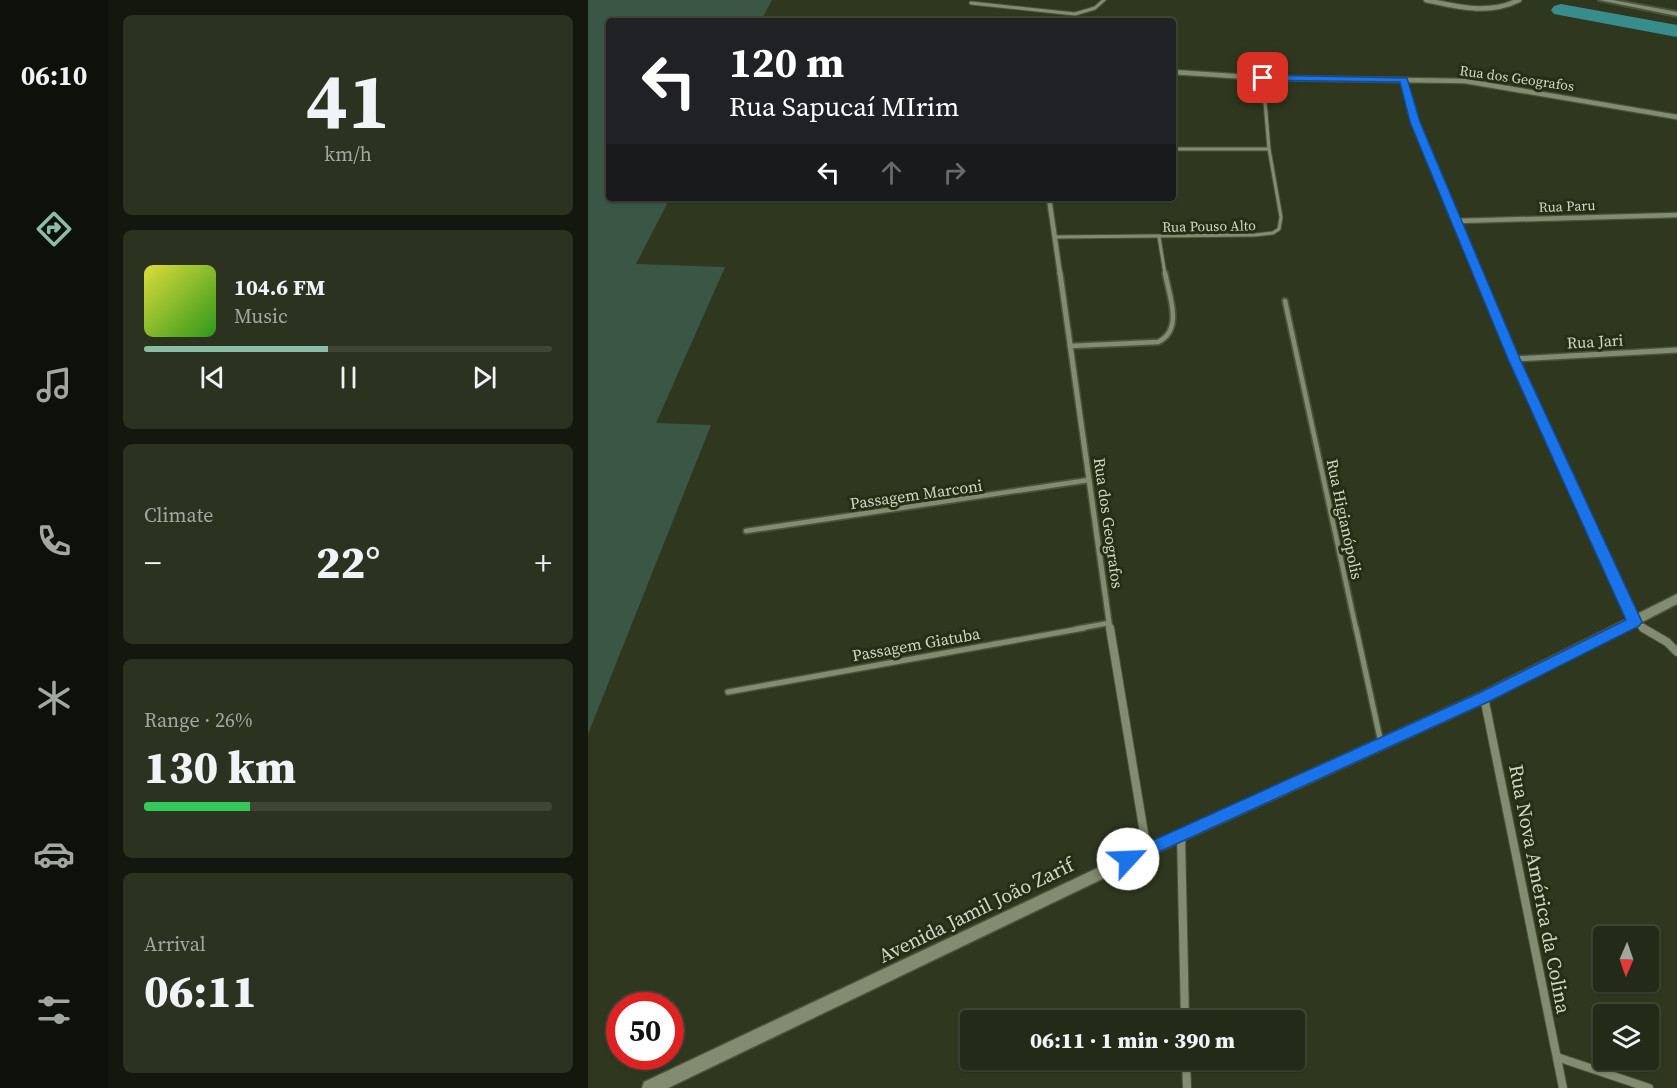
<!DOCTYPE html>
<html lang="en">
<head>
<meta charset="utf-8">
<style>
  body { margin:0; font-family:"Source Serif 4",serif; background:#2b3220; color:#f1f3f6; height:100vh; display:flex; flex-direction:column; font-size:22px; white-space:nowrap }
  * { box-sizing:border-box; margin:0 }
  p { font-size:20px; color:#a3a7a1 }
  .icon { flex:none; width:33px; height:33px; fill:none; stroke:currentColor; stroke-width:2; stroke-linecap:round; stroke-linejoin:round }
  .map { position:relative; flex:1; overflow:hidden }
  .details { display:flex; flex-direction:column; gap:15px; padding:15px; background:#13170d; width:480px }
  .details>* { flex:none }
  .top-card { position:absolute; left:18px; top:18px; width:570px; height:183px; border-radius:6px; box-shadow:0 2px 4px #0004,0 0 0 2px #404636; background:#202124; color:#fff; overflow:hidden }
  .needle { width:39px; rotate:182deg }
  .tools { position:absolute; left:1005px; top:926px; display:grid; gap:12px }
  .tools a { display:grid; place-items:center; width:66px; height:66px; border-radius:6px; background:#232a17; box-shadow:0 2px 4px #0004,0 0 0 2px #404636; font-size:30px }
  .speed { position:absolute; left:18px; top:992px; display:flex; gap:12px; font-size:30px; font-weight:700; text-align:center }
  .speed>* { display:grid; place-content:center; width:78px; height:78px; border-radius:50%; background:#232a17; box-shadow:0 2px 4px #0004,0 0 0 2px #404636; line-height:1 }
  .speed .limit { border:9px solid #d22; background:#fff; color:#111 }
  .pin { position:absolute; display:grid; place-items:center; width:51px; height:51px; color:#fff; margin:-26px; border-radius:12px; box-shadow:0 3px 9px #0006 }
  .me { position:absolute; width:66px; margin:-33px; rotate:65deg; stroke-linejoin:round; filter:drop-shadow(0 0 4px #0008) }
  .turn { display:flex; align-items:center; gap:21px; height:126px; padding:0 24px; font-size:27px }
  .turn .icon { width:78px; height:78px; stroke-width:2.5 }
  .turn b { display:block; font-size:42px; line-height:51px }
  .lanes { display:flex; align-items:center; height:57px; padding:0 24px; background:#0003; justify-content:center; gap:30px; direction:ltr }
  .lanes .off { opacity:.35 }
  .big { font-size:45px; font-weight:800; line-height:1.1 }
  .details .widget { flex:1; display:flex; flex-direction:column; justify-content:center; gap:9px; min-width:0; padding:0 21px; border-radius:9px; background:#2b3220 }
  .details .dial { align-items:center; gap:0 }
  .dial b { font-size:78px; line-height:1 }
  .song { display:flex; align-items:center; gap:18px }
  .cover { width:72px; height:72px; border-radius:9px; background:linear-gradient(135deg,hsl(60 70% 55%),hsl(110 70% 35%)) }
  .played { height:6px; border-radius:3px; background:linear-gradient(90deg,#8abfa5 45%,#404636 45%) }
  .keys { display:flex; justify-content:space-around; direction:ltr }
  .heat { display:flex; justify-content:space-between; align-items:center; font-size:33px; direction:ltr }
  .charge { height:9px; border-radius:4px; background:linear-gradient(90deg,#34c759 26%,#404636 0) }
  .trip { position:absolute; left:372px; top:1010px; width:345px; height:60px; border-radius:6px; background:#232a17; box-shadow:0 2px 4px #0004,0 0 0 2px #404636; font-weight:800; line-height:60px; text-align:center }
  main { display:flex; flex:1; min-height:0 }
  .tabs { display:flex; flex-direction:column; width:108px; justify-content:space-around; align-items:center; background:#0e1109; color:#a3a7a1 }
  .tabs .icon { width:42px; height:42px }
  .tabs .on { color:#8abfa5 }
  .tabs b { font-size:27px; color:#f1f3f6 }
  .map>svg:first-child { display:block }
</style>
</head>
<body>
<main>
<nav class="tabs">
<b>06:10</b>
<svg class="icon on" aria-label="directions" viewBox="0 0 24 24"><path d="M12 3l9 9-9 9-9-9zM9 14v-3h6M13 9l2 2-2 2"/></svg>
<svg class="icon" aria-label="music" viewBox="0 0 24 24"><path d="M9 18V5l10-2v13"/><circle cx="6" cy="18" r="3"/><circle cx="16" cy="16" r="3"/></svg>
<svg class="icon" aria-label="phone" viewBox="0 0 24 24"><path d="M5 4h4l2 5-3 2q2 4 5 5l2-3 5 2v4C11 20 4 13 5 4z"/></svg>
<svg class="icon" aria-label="climate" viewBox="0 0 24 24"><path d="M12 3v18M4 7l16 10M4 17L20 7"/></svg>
<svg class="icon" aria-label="car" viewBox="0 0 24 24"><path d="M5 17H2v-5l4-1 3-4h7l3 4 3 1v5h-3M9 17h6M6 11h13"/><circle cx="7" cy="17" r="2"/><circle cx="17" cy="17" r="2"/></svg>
<svg class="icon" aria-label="filters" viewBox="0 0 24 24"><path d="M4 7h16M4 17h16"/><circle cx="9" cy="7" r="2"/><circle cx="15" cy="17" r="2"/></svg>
</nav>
<section class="details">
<div class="widget dial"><b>41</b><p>km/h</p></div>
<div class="widget">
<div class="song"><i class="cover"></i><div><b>104.6 FM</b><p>Music</p></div></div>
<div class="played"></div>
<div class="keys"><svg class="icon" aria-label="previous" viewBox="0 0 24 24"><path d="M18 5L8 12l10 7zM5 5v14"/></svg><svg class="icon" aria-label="pause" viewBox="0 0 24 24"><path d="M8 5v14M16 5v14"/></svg><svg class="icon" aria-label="next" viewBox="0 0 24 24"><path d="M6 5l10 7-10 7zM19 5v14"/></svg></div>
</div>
<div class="widget"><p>Climate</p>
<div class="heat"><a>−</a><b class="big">22°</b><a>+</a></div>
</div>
<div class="widget"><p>Range · 26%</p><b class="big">130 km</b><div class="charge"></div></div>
<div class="widget"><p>Arrival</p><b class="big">06:11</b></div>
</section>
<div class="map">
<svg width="1089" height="1088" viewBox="0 0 1089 1088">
  <rect width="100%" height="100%" fill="#2f381f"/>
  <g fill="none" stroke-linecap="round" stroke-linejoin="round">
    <path fill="#378d8c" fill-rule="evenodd" d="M973,4L1089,25V37L966,14L963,10L966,6Z"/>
  </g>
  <path fill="#3a5746" d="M0,0H184L173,21H21V198H82L48,264L137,267L68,423L123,425L0,734Z"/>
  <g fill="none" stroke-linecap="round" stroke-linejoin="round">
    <defs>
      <g id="service-far2">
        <path d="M383,3L487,14L507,8L516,0"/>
        <path d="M585,149H681"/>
        <path d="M467,237L667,235L685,233L691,229L693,217L681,149L675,78"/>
        <path d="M571,237L577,274"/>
      </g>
      <g id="service-far1">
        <path d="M697,301L768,629"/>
        <path d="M482,346L570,342C596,330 581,295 577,273"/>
        <path d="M158,531L501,480"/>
        <path d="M488,629L521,623"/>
      </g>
      <g id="service">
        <path d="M768,628L793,743"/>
        <path d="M140,692L496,628"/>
      </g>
      <g id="minor-far2">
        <path d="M838,0C870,7 901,15 931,0"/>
        <path d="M585,72L675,78L877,81L1089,117"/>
        <path d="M816,80L827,122L891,274"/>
        <path d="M461,198L472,274"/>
        <path d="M869,221L1089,215"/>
      </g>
      <g id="minor-far1">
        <path d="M472,273L522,629"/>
        <path d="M890,273L926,359L1046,622L1058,629"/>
        <path d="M926,359L1089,350"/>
      </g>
      <g id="minor">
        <path d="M522,628L559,851"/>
        <path d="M1055,628L1079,642L1089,652"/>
        <path d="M896,697L975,1088"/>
        <path d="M593,835L597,1020"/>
        <path d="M969,1057L1061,1088"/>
        <path d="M598,1059L599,1088"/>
      </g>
      <path id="tertiary" d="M1011,0H1025L1089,12V16Z"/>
      <path id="secondary" d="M1089,594V604L901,701L564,855L80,1088H54L56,1082L554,847L891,693Z"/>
    </defs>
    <use href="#service-far2" stroke="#4c533c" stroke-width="5"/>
    <use href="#service-far1" stroke="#4c533c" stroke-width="8"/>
    <use href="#service" stroke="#4c533c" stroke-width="8"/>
    <use href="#minor-far2" stroke="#4c533c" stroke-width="7"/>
    <use href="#minor-far1" stroke="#4c533c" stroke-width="8"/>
    <use href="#minor" stroke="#4c533c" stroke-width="10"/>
    <use href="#tertiary" stroke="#4c533c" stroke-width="4"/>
    <use href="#secondary" stroke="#4c533c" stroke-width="3"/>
    <use href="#service-far2" stroke="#828c70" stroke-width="3"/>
    <use href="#service-far1" stroke="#828c70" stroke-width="4.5"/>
    <use href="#service" stroke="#828c70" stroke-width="5"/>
    <use href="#minor-far2" stroke="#828c70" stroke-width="4.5"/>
    <use href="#minor-far1" stroke="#828c70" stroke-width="5"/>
    <use href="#minor" stroke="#828c70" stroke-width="8"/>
    <use href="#tertiary" fill="#828c70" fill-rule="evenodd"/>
    <use href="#secondary" fill="#828c70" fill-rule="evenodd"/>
  </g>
  <path fill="#1a73e8" stroke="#114b97" stroke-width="1.5" d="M675,75L819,78L832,122L932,359L1054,622L1051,626L902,701L540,866L535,864L532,859L535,854L891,693L1038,620L920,359L822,122L812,82L672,80V76Z"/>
  <g text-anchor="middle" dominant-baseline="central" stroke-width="6" stroke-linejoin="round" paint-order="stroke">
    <g font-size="14" fill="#d1d7c7" stroke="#262e15">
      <text transform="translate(929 78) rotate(8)">Rua dos Geografos</text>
      <text transform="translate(979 206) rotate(-2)">Rua Paru</text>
      <text transform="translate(621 226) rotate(-1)">Rua Pouso Alto</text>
    </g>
    <g font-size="16" fill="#d1d7c7" stroke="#262e15">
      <text transform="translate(1007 341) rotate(-3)">Rua Jari</text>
      <text transform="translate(328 494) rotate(-8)">Passagem Marconi</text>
      <text transform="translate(757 519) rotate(78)">Rua Higianópolis</text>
      <text transform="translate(521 523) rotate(82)">Rua dos Geografos</text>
      <text transform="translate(328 644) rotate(-10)">Passagem Giatuba</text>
    </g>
    <g font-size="20" fill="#d1d7c7" stroke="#262e15">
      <text transform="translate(952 889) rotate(79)">Rua Nova América da Colina</text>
      <text transform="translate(388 910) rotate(-26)">Avenida Jamil João Zarif</text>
    </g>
  </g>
</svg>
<div class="tools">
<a><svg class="needle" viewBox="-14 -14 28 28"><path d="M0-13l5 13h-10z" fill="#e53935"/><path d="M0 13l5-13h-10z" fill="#a3a7a1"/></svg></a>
<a><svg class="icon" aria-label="layers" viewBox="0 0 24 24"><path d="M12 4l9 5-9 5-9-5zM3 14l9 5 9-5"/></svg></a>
</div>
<div class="speed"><div class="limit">50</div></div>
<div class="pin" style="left:675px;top:78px;background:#d93025"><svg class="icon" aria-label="arrive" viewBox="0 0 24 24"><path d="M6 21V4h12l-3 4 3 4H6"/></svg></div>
<svg class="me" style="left:540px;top:859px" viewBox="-20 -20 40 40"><circle r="19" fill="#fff"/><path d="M0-13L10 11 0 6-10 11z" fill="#1a73e8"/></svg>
<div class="trip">06:11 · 1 min · 390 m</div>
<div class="top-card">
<div class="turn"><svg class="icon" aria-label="left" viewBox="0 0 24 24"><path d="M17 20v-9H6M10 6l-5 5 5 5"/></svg><div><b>120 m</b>Rua Sapucaí MIrim</div></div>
<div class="lanes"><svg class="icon" aria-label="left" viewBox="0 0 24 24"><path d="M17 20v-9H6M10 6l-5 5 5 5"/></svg><svg class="icon off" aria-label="ahead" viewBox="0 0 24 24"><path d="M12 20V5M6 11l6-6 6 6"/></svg><svg class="icon off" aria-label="right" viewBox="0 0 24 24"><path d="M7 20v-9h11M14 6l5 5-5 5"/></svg></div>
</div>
</div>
</main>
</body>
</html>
